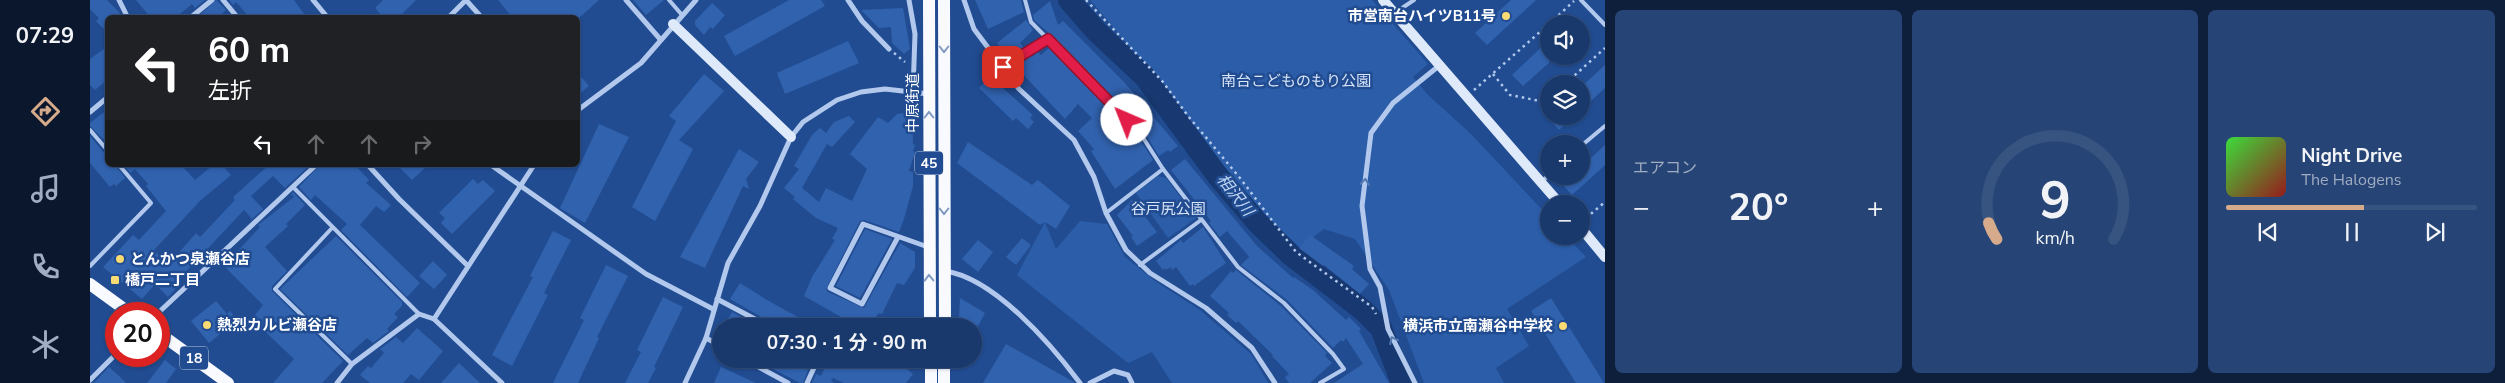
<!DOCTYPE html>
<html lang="ja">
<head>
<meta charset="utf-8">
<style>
  body { margin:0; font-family:"Nunito Sans","Noto Sans JP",sans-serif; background:#264475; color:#f1f3f6; height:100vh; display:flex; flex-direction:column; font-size:19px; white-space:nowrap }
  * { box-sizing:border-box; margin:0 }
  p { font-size:16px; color:#9facc2 }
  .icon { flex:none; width:28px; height:28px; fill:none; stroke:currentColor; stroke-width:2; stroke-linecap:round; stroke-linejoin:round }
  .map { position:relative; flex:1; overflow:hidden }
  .details { display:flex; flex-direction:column; gap:10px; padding:10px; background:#0e1f3c; width:900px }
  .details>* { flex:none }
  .hud { position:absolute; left:15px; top:15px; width:475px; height:152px; border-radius:8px; box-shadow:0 1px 4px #0004,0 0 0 1px #375380; background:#202124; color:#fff; overflow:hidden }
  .controls { position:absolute; left:1450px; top:15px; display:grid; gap:10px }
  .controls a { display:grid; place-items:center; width:50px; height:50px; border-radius:50%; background:#19396d; box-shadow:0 1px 4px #0004,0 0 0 1px #375380; font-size:25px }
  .speed { position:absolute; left:15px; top:302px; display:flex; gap:10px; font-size:25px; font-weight:700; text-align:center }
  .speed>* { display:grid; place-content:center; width:65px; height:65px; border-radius:50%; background:#19396d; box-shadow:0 1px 4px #0004,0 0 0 1px #375380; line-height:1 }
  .speed .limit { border:8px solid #d22; background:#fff; color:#111 }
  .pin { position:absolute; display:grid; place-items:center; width:42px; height:42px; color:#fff; margin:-21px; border-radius:10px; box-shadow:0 2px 8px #0006 }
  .me { position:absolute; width:55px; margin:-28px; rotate:316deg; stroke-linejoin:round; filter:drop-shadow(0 0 4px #0008) }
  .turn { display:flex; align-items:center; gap:18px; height:105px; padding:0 20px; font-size:22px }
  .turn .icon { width:65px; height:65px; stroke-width:2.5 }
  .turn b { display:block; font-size:35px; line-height:42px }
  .lanes { display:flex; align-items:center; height:48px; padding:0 20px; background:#0003; justify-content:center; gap:25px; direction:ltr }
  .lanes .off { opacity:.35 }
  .big { font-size:38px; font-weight:700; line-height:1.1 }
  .details .widget { flex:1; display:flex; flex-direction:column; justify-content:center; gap:8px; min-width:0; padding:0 18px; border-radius:8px; background:#264475 }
  .details .dial { align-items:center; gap:0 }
  .dial svg { height:130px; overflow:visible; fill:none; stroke:#375380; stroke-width:7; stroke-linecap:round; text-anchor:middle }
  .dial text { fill:#f1f3f6; stroke:none }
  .song { display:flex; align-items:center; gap:15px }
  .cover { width:60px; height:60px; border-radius:8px; background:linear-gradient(135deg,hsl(120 70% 55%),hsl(0 70% 35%)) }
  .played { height:5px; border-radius:2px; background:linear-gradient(90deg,#d6ab8b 55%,#375380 55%) }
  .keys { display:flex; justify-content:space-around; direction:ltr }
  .heat { display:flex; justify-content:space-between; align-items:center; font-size:28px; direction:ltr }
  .details .tiles { flex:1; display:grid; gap:10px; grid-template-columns:repeat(3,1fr) }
  .trip { position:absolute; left:622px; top:318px; width:270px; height:50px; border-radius:25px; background:#19396d; box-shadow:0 1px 4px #0004,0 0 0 1px #375380; font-weight:700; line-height:50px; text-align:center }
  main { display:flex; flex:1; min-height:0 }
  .menu { display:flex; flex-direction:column; width:90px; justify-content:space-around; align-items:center; background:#0a172c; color:#9facc2 }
  .menu .icon { width:35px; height:35px }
  .menu .selected { color:#d6ab8b }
  .menu b { font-size:22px; color:#f1f3f6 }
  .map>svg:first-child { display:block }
</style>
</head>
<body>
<main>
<nav class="menu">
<b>07:29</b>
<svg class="icon selected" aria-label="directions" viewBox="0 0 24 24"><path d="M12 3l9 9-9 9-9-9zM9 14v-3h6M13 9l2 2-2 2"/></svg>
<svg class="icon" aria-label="music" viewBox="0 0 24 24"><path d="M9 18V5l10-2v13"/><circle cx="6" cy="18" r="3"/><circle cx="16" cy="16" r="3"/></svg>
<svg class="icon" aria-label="phone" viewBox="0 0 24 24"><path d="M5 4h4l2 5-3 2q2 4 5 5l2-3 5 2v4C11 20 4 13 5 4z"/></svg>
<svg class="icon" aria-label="climate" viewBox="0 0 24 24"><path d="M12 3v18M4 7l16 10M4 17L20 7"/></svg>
</nav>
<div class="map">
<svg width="1515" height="383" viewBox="0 0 1515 383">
  <rect width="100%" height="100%" fill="#214c91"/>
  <g fill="#2b5da9">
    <path d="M1000,0H1282L1338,64L1323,77L1337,94L1381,134L1459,217V236H1476L1496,257L1417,309L1439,346L1406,368L1414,383H1334L1299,290L1265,239L1234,229L1197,257L1100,141L1053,62Z"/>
    <path d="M1068,176L1076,178L1106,218L1078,238L1046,193Z"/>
    <path d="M990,221L1017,224L1035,257L1065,281L1110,310L1162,355L1178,383H1082L1062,352L1038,363L927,275L955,222L966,249Z"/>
  </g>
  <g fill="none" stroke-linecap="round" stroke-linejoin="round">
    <path stroke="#173870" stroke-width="22" d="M979,0L1006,31L1055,77L1127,175L1167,222L1201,255L1273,310L1291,328L1312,383"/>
  </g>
  <g fill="#3162ae">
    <path d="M0,0H17L30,13L25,18H18V33L6,21L9,18L0,9Z"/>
    <path d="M46,0H115L105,8L102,4L85,18H61Z"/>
    <path d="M126,0L136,10L127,18H112L110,15Z"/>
    <path d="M139,0H204L217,18H160L146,2L143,5Z"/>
    <path d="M293,0H326L308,18H294L285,8Z"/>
    <path d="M408,0H509L489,18H423Z"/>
    <path d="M543,0H574L556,15Z"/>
    <path d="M699,0H731L735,6L645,56L634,36Z"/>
    <path d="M885,0H931L934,12L898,29Z"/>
    <path d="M1421,0H1446L1397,45L1385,33Z"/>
    <path d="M960,1L968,25L973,21L1035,83L1088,146L1080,152L1078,150L1069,156L1053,130L965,41L967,40L944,20L943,15Z"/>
    <path d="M622,3L635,15L623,29L620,27L614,35L605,25V21Z"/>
    <path d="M813,8L820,49L814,54L802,43L801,27L789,28L771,10Z"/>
    <path d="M936,20L943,30L930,43L935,49L923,56L920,52L917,54L907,43Z"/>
    <path d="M1459,40V63L1433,86L1422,75Z"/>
    <path d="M758,41L769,63L695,94L687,73Z"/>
    <path d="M18,46V79L5,90L0,85V59Z"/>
    <path d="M960,47L1047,135L1063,160L1025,189L1001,151L1004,149L988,131L1002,118L988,104L975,119L928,69L931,66L928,62L940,55L942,57L948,52L951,55Z"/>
    <path d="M1515,65V88L1491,110V87Z"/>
    <path d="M488,73L499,86L488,95Z"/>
    <path d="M614,74L634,91L589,140L603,149L565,221L542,207L586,121L579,116Z"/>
    <path d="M897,80L902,84L905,81L943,115L940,118L944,122L938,129L926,118L923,121L889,88Z"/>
    <path d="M18,109V135L13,139L0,126V123Z"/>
    <path d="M814,113L822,115L823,144L825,145L823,151L825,152L819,171L823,172V186L814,219L809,232L774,220L770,221L736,289L738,292L774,308L810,243L825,252V268L814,285L807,283L792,314L789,313L778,326H767L714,296L722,277L745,240L742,239L748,228L726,218L703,199L705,197L694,188L709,169L704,166L722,135L730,128L736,133L744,122L759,116L765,122L742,147L737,144L712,188L729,202L736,188L762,201L777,169L760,154L788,117L798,123L807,114Z"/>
    <path d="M1457,116H1484L1469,130Z"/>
    <path d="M509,124L539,137L495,223L470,208Z"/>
    <path d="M0,136L18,158V165H25L35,178L26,186L24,184L20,187L0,163Z"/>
    <path d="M878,142L942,185L948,180L980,206L966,229L955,222L950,225L867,163Z"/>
    <path d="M1515,145V165L1482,195L1472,184L1481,176H1491V167Z"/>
    <path d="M649,149L669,162L656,179L659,189L653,186L615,268L590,257Z"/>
    <path d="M1095,159L1167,246L1203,278L1204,277L1223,290L1256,320L1259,317L1271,329L1269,331L1299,383H1244L1273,364L1256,338L1253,342L1251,340L1243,348L1197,300L1151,265L1159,257L1156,253L1137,231L1130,237L1119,223L1121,221L1081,170Z"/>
    <path d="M34,165H91L105,180L123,165H132L141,175L110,201L64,250L78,265L106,233L110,237L145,200L143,197L179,165H220L195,188L183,176L161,196L173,209L162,219L154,210L88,280L91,283L78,297L65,284L52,299L13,267L43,235L49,240L76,211L56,186L58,184L45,169L40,173Z"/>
    <path d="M230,165H265L279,180L276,183L301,205L294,212L286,206L270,225L330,283L317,297L251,230L257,224L225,195L221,200L209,187Z"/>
    <path d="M307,165H338L322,180Z"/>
    <path d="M383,179L388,184L393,180L405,191L362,234L351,223L355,218L349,213Z"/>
    <path d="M203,192L215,205L196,224L198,226L175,247L197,271L182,286V291L253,361L232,383H183L204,359L162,319L173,305L134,266L170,227L168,225L204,197L201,194Z"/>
    <path d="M1042,200L1067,232L1047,246L1041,237L1043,236L1027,215Z"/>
    <path d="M1113,227L1136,263L1104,286L1103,284L1100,286L1086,267L1082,270L1081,267L1076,270L1075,268L1073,270L1066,261L1091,240L1093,243Z"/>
    <path d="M775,229L802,239L770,298L746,286Z"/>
    <path d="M463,231L481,240L454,293L458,295L422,366L402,355L443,277L440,276Z"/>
    <path d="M1220,235L1264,266L1262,269L1279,284L1270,294L1234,265L1233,266L1209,248Z"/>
    <path d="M246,236L312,302V306L304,314L308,317L297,329L299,331L283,343L277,338L258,355L190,289Z"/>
    <path d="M932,238L941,245L926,265L916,257Z"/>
    <path d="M888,240L903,252L888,272L872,259Z"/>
    <path d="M343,261L357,275L344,289L329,276Z"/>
    <path d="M516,265L538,276L507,337L509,338L488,383H463L494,320L490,318Z"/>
    <path d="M1146,270L1191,306L1237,353L1235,356L1242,363L1220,383H1199L1195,377L1199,374L1182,356L1183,355L1148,321L1146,323L1137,315L1139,313L1120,296L1141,271L1143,273Z"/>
    <path d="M650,283L677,300L724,326H682L680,322L640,299Z"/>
    <path d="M573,297L593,307L564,367L566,368L558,383H535L551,352L547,350Z"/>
    <path d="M870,298L895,313L888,326L869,318Z"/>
    <path d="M1461,298L1514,383H1486L1441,311Z"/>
    <path d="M126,301L137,314L140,311L147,320L119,343L101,321Z"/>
    <path d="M642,312L669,326H634Z"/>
    <path d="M327,328L353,351L329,380L321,374L313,383H280L270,375L278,366L281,368L294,353L290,349L306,337L313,343Z"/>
    <path d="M916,344L984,382V383H893Z"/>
    <path d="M664,359H694L718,370L713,383H710Z"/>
    <path d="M744,359H804L823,374L816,383H754L743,378L741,381L744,383H722L726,374L731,376L736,365L741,366Z"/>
    <path d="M75,360L86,369L76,383H57Z"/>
    <path d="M369,363L390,383H351Z"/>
    <path d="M19,367L28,375L36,383H4Z"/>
    <path d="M631,367L666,383H624Z"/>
  </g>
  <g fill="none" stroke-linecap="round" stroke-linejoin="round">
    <g stroke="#b2c9ed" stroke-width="2.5" stroke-dasharray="2.5 4" stroke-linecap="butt">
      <path d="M996,0L1073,82L1098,116L1150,178L1206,252L1282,307L1286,314"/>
      <path d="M1459,24L1484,1"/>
      <path d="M804,53L815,62"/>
      <path d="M1403,74L1420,95L1455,102L1459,98"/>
      <path d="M1475,84L1515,48"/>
      <path d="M1384,90L1459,24"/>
      <path d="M1496,218L1515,202"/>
    </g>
    <g stroke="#b2c9ed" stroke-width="4">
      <path d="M579,0L592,15"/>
      <path d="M935,0L941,22L1050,133L1073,169L1016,213"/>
      <path d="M1491,0L1515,25"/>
      <path d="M1306,12L1324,0"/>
      <path d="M913,67L958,39"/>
      <path d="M0,130L18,151"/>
      <path d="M1491,146L1515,126"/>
      <path d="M1073,169L1148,267L1194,303L1243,354L1254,369L1230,383"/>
      <path d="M1451,182L1459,175"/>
      <path d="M203,187L329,314"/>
      <path d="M242,228L185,289L262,364"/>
      <path d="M1050,265L1111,220"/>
      <path d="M0,266L61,203L29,165"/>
    </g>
    <g stroke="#b2c9ed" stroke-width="5">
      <path d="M29,0L38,18"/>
      <path d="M133,0L148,18"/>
      <path d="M223,0L238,18"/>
      <path d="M376,0L392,18"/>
      <path d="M536,0L570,39"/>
      <path d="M758,0L772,21L799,49"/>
      <path d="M819,0L825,34L823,92"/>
      <path d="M874,0L884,29L929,89L984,140L1004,177L1016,213L1036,250L1060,273L1116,308L1162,348L1185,383"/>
      <path d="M100,18L122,0"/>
      <path d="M358,18L376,0"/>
      <path d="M488,110L551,63L606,0"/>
      <path d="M0,112L18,97"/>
      <path d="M278,165L309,199L378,266"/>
      <path d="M401,165L556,274L623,309"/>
      <path d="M808,237L772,304L740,288L773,224L838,247"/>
      <path d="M855,271C904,278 961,344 990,383"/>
      <path d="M627,299L678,326"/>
      <path d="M67,314L226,165"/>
      <path d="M344,319L412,383"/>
      <path d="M616,338L631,346"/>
      <path d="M654,359L698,383"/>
      <path d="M0,380L26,354"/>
      <path d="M247,383L262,364L329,314L344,319L444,165"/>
      <path d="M595,383L616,338L638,263L670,206L701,137L713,122L747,100L771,92L795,89L839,94"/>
      <path d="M717,383L728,359"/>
      <path d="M1000,383L1024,371L1038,375L1042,383"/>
      <path d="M1325,383L1298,329L1290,287L1280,269L1272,206L1281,133L1303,103L1350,65"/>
    </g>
    <g stroke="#dee9fa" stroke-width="10">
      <path d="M1293,0L1470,204"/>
      <path d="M583,24L701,137"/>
      <path d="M1491,228L1515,257"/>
    </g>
    <g stroke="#f8faff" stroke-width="12">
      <path d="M839,0L840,326"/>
      <path d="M854,0L855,326"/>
      <path d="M0,284L41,314"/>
      <path d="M69,333L138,383"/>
      <path d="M841,359V383"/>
      <path d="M854,383V359"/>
    </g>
  </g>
  <defs><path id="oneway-chevron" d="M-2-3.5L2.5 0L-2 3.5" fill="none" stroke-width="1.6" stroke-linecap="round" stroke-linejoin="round" transform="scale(1.25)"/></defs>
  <g stroke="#829ac2">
    <use href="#oneway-chevron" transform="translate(854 49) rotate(90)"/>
    <use href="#oneway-chevron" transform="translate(839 115) rotate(-90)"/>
    <use href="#oneway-chevron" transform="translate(854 211) rotate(90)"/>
    <use href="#oneway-chevron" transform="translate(839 278) rotate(-91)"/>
  </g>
  <g stroke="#5478b1">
    <use href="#oneway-chevron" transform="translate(1275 182) rotate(-84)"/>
    <use href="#oneway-chevron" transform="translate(1303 340) rotate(-117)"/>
  </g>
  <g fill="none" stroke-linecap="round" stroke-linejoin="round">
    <defs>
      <path id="route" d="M913,67L958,39L1037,120"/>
    </defs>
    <use href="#route" stroke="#92132f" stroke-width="12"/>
    <use href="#route" stroke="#e11d48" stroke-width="9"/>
  </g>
  <g fill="#f9da73" stroke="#214c91" stroke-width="2">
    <circle cx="1416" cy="16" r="5"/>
    <circle cx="30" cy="259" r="5"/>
    <rect x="20" y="275" width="10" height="10" rx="2.5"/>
    <circle cx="117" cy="325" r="5"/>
    <circle cx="1473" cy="326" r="5"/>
  </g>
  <g text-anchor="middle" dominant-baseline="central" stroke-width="5" stroke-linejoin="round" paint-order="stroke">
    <g fill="#214c91" stroke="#bcc9de" stroke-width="1">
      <rect x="825" y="151.5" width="28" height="23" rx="4"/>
      <rect x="90" y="346.5" width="28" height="23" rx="4"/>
    </g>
    <g font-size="14" font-weight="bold" fill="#fff">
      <text x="839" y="163">45</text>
      <text x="104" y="358">18</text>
    </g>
    <g font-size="15" font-weight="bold" fill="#fff" stroke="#214c91" text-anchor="start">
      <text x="1406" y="16" text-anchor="end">市営南台ハイツB11号</text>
      <text x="40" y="259">とんかつ泉瀬谷店</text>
      <text x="35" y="280">橋戸二丁目</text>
      <text x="127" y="325">熱烈カルビ瀬谷店</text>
      <text x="1463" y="326" text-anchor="end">横浜市立南瀬谷中学校</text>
    </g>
    <g font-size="15" fill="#d8e5f9" stroke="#214c91">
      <text x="1206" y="81">南台こどものもり公園</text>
      <text x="1078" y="209">谷戸尻公園</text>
    </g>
    <g font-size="15" fill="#fff" stroke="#214c91">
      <text transform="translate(823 103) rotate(-90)">中原街道</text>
    </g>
    <g font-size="16" font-style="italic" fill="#bed4f4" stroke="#214c91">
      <text transform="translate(1145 195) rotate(52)">相沢川</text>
    </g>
  </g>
</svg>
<div class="controls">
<a><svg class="icon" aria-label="sound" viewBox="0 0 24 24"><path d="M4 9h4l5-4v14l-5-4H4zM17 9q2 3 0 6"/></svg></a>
<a><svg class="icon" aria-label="layers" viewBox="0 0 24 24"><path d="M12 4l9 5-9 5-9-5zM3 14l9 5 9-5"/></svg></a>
<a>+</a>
<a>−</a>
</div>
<div class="speed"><div class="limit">20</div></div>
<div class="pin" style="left:913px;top:67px;background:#d93025"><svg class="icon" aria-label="arrive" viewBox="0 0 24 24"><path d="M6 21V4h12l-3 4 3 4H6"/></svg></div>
<svg class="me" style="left:1037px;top:120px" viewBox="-20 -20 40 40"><circle r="19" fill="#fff"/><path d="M0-13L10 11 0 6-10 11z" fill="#e11d48"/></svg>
<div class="trip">07:30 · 1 分 · 90 m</div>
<div class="hud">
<div class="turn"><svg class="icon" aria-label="left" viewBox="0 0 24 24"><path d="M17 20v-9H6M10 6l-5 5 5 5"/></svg><div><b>60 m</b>左折</div></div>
<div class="lanes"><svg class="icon" aria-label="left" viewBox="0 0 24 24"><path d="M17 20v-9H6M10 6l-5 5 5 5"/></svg><svg class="icon off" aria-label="ahead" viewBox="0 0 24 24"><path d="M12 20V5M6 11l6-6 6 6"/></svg><svg class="icon off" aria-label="ahead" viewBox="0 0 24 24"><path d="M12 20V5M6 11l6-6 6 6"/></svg><svg class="icon off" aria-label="right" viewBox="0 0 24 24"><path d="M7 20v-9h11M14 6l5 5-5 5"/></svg></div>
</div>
</div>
<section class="details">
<div class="tiles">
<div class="widget"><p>エアコン</p>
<div class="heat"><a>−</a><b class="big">20°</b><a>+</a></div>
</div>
<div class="widget dial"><svg viewBox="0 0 100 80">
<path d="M14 69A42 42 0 1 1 86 69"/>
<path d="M14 69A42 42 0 0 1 9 59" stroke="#d6ab8b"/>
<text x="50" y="56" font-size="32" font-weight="700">9</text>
<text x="50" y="72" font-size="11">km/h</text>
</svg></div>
<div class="widget">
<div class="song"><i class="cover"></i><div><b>Night Drive</b><p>The Halogens</p></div></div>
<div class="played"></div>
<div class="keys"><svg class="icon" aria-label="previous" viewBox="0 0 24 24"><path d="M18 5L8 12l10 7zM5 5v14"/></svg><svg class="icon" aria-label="pause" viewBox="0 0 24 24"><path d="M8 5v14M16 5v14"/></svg><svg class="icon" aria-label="next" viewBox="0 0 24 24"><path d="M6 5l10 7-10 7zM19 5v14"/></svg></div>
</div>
</div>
</section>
</main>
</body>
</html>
